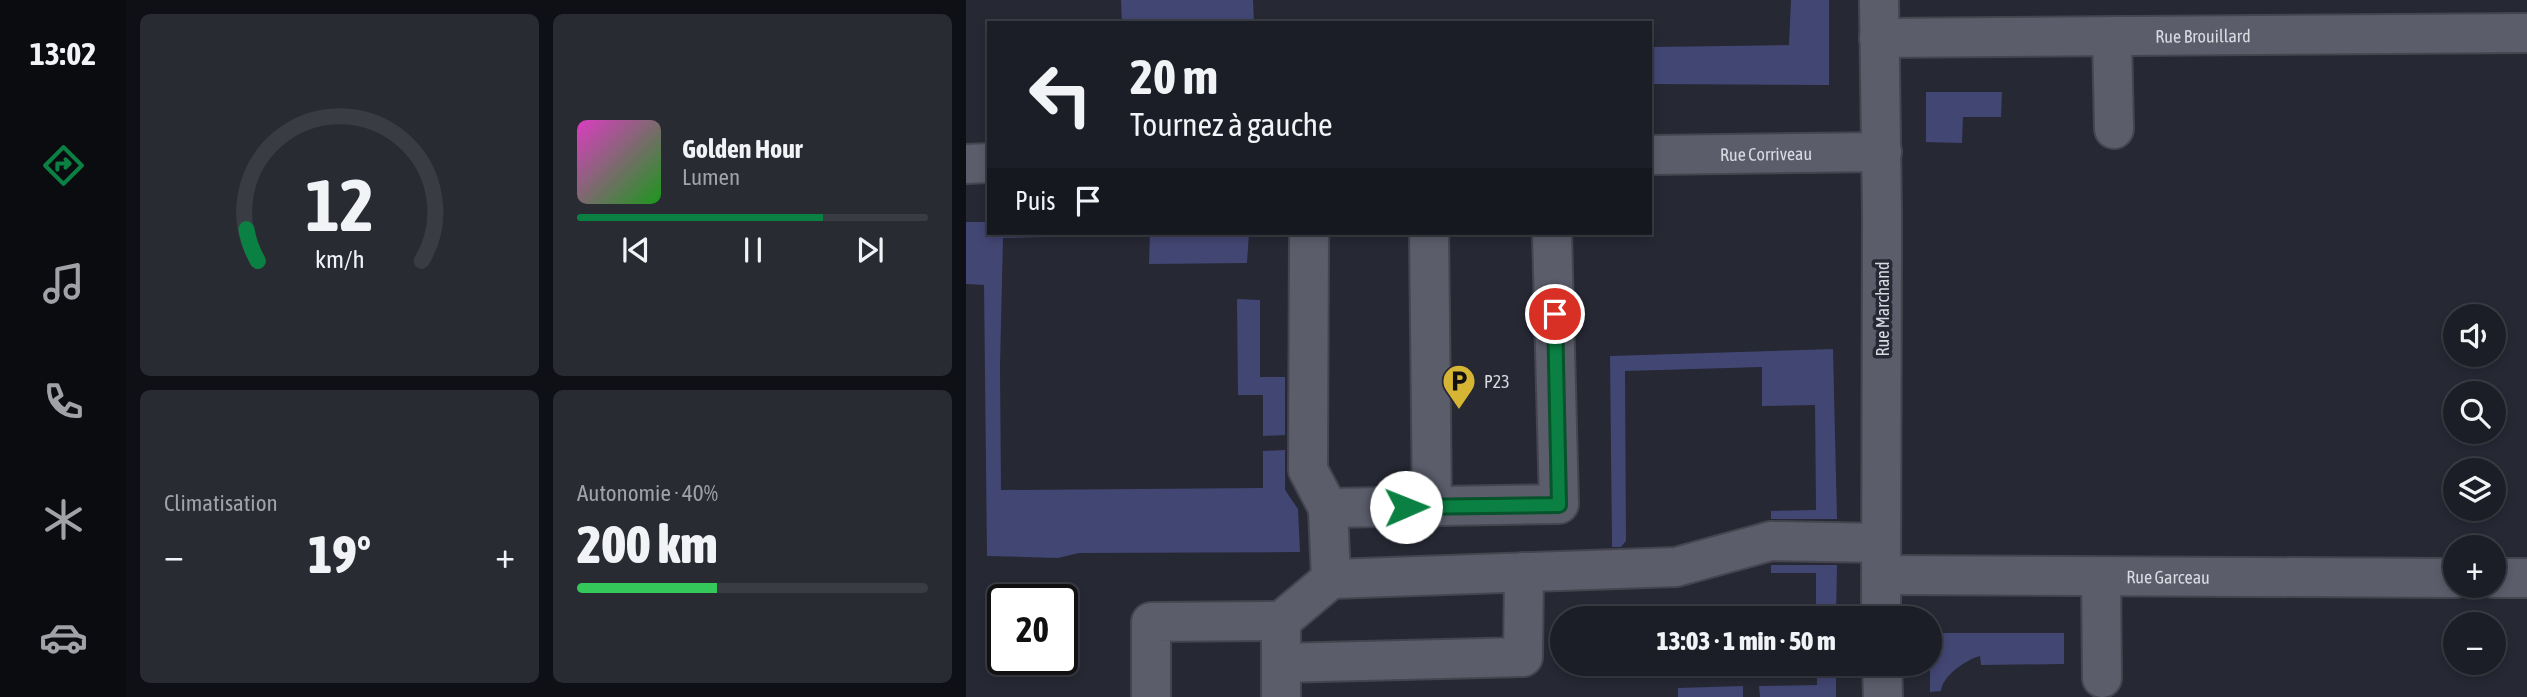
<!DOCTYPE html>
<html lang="fr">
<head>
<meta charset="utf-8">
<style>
  body { margin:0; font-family:"Asap Condensed",sans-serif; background:#292b33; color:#f1f3f6; height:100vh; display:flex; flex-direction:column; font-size:26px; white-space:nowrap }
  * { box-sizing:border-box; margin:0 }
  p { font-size:23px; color:#a0a2a7 }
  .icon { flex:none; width:38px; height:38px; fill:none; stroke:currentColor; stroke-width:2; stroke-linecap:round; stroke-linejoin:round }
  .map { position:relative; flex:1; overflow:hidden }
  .drawer { display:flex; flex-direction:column; gap:14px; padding:14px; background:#0f1015; width:840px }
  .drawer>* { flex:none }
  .banner { position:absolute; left:21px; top:21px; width:665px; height:214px; border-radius:0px; box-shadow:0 4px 10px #0003,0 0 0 2px #3a3c44; background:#1c1e27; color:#f1f3f6; overflow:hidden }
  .controls { position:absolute; left:1477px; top:304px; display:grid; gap:14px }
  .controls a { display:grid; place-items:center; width:63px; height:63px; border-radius:50%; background:#1c1e27; box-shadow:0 4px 10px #0003,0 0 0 2px #3a3c44; font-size:35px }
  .speed { position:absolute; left:21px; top:584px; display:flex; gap:14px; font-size:35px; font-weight:700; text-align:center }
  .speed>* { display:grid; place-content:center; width:91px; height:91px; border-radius:50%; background:#1c1e27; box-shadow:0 4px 10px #0003,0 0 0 2px #3a3c44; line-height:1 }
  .speed .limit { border:4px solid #111; border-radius:10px; background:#fff; color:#111 }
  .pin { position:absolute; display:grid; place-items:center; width:60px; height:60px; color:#fff; margin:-30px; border:4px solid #fff; border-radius:50%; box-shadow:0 2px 7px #0007 }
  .me { position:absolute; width:77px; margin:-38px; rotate:89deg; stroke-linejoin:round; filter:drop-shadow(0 0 5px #0008) }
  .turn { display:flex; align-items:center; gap:24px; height:147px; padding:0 28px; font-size:32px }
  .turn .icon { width:91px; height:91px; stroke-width:2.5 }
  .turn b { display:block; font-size:49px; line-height:60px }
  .then { display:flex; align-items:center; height:66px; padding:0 28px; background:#0003; gap:14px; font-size:26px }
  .big { font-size:52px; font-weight:800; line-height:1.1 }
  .drawer .widget { flex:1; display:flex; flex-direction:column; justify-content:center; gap:10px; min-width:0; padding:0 24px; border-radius:10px; background:#292b33 }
  .drawer .dial { align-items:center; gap:0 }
  .dial svg { height:182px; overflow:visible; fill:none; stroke:#3a3c44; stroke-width:7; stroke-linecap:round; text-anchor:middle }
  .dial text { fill:#f1f3f6; stroke:none }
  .song { display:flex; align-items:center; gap:21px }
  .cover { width:84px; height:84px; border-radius:10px; background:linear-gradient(135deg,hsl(310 70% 55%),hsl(120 70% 35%)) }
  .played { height:7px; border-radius:4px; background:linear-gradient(90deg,#0b8043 70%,#3a3c44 70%) }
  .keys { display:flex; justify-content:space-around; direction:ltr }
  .heat { display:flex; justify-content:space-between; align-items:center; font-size:38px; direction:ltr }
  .charge { height:10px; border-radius:5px; background:linear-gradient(90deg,#34c759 40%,#3a3c44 0) }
  .drawer .tiles { flex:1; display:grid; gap:14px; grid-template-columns:repeat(2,1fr) }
  .trip { position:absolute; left:584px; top:606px; width:392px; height:70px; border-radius:35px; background:#1c1e27; box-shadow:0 4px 10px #0003,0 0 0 2px #3a3c44; font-weight:800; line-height:70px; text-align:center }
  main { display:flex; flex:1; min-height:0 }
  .menu { display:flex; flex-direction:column; width:126px; justify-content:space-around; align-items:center; background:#0b0c10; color:#a0a2a7 }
  .menu .icon { width:49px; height:49px }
  .menu .current { color:#0b8043 }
  .menu b { font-size:32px; color:#f1f3f6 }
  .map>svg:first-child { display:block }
</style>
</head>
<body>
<main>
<nav class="menu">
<b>13:02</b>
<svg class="icon current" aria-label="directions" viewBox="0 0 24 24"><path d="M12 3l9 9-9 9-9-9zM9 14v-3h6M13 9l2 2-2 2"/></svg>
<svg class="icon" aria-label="music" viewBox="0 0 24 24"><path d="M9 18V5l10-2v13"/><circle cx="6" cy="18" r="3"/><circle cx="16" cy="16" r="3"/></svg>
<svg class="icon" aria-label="phone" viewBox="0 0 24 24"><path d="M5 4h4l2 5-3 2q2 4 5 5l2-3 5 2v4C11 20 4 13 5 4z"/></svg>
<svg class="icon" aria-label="climate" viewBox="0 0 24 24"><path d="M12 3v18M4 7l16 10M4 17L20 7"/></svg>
<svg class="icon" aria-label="car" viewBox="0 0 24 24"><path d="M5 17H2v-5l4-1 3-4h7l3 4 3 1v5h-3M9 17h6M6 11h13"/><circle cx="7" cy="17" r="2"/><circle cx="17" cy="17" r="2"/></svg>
</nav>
<section class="drawer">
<div class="tiles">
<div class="widget dial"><svg viewBox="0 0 100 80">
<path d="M14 69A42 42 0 1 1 86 69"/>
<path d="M14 69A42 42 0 0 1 9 55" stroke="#0b8043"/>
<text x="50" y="56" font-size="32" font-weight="700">12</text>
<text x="50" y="72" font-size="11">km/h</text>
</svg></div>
<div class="widget">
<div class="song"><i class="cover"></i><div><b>Golden Hour</b><p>Lumen</p></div></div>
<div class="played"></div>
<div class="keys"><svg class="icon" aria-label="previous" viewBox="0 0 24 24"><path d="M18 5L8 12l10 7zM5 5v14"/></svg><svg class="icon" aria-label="pause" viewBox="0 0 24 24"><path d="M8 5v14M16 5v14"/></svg><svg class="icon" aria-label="next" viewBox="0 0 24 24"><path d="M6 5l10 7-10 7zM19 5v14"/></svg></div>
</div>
<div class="widget"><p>Climatisation</p>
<div class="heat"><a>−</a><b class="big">19°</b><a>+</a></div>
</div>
<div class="widget"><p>Autonomie · 40%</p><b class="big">200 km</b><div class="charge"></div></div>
</div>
</section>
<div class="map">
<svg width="1561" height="697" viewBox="0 0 1561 697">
  <rect width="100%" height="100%" fill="#262834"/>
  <g fill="#424672">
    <path d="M155,0H287L288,23H156Z"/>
    <path d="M825,0H863V85L684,84V47L823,45Z"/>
    <path d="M960,92H1036L1035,117H997L996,143L960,142Z"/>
    <path d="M0,222H23V233H124L120,236L37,238L34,367L35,490L297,488V451L319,450V490L332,509L334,552L113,553L92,558L21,556L18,285L0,284Z"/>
    <path d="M184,233H283L281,263L183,264Z"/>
    <path d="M271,299L294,300V377H319V435L297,436V395H272Z"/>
    <path d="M867,349L871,519H805V511L850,510L849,405L796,406V367L659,371L660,541L655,547H646L644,356Z"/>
    <path d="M805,565H871L870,618H850V573H805Z"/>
    <path d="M964,633H1098V664L1015,665L1014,656C1001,659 976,676 975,691L964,692Z"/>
    <path d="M851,663H870V697H794L793,686L851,685Z"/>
    <path d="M777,686V697H712V688Z"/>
  </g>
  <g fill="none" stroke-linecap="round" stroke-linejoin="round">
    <defs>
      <g id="minor">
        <path d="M913,0L916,215L915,618"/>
        <path d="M1146,36L1148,129"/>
        <path id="s1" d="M913,38L1561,33"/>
        <path id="s2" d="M684,155L916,152"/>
        <path d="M0,164L23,163"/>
        <path d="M343,233L342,470L362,508"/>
        <path d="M463,233L466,506"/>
        <path id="s3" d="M915,575L1489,578"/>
        <path d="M1135,577L1136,678"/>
        <path d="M1528,578H1561"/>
        <path d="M365,579L710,567L805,541L915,543"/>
        <path d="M315,663L557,657L558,572"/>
        <path d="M916,663L917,697"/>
        <path d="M185,697V622L315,621"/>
        <path d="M315,697V621L365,579L362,508L593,504L586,233"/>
      </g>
    </defs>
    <use href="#minor" stroke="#44454f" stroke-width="42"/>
    <use href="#minor" stroke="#5b5d6b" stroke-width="38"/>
  </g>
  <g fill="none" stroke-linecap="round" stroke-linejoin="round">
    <defs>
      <path id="route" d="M440,507L593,505L589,314"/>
    </defs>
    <use href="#route" stroke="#07532c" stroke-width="18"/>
    <use href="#route" stroke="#0b8043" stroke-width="12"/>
  </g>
  <defs>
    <symbol id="parking-pin" viewBox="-11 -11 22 30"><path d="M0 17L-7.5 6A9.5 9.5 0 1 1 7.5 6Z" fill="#d6b534" stroke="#262834"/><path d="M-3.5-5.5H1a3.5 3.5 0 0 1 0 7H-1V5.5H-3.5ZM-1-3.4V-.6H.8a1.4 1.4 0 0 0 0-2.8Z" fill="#111"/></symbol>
  </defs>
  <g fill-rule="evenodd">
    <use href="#parking-pin" x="474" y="362" width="38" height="52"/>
  </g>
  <g text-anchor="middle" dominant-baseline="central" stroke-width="7" stroke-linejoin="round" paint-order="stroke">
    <g font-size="18" fill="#d9dae2" stroke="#262834">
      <text stroke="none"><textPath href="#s1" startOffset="324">Rue Brouillard</textPath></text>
      <text stroke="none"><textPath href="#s2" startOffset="116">Rue Corriveau</textPath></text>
      <text transform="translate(916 309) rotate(-90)">Rue Marchand</text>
      <text stroke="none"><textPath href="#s3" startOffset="287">Rue Garceau</textPath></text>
    </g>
    <g font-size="18" fill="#d9dae2" stroke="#262834" text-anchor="start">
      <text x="518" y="381">P23</text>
    </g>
  </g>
</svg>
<div class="controls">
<a><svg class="icon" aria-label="sound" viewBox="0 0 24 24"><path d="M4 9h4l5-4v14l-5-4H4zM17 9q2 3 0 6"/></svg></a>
<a><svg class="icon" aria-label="search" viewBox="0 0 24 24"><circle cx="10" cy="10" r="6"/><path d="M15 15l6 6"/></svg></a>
<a><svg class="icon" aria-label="layers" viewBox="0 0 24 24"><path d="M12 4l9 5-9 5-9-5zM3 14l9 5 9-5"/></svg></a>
<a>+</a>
<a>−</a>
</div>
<div class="speed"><div class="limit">20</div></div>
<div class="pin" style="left:589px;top:314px;background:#d93025"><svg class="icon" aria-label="arrive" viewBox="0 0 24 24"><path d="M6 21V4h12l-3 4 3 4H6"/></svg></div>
<svg class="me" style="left:440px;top:507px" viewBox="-20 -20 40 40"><circle r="19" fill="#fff"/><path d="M0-13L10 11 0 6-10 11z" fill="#0b8043"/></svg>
<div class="trip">13:03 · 1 min · 50 m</div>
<div class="banner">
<div class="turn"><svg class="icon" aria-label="left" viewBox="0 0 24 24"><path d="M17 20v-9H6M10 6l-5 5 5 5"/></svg><div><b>20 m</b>Tournez à gauche</div></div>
<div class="then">Puis<svg class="icon" aria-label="arrive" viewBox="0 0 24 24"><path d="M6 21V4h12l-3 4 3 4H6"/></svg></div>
</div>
</div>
</main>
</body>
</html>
